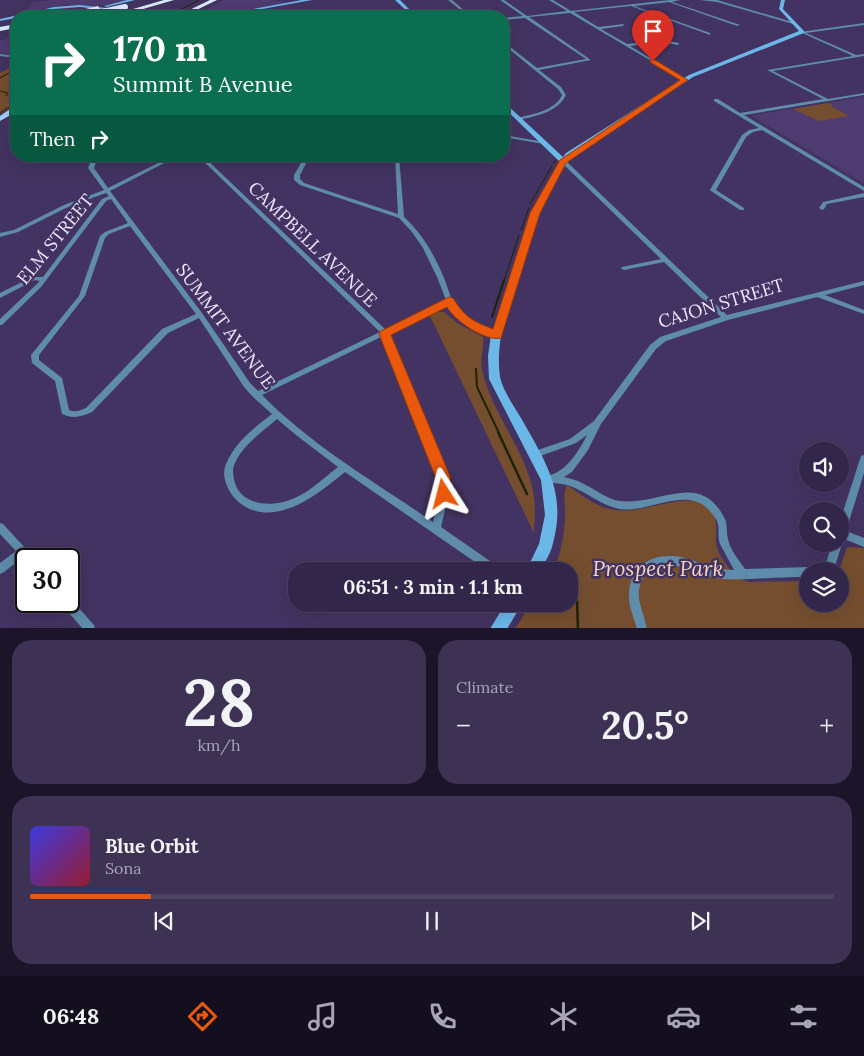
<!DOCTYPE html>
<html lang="en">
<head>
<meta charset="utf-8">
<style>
  body { margin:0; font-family:Lora,serif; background:#3d3254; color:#f1f3f6; height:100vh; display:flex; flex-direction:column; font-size:19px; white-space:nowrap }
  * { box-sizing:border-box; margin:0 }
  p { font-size:16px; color:#a8a5b5 }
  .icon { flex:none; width:28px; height:28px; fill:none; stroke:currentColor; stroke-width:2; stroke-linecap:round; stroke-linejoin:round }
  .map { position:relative; height:628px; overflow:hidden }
  .panel { display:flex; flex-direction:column; gap:12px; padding:12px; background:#1c1529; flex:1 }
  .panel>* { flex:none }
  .top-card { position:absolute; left:10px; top:10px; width:500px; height:152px; border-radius:20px; box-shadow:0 5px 20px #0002,0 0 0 1px #4d4362; background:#0b6e4f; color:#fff; overflow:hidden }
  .tools { position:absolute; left:799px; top:442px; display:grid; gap:10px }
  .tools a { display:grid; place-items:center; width:50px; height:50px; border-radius:50%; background:#32264a; box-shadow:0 5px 20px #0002,0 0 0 1px #4d4362; font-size:25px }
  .speed { position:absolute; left:15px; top:548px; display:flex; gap:10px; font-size:25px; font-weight:700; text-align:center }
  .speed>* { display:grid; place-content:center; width:65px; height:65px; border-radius:50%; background:#32264a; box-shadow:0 5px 20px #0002,0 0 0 1px #4d4362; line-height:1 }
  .speed .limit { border:2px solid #111; border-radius:8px; background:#fff; color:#111 }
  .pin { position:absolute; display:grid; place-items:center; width:42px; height:42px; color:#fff; margin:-51px -21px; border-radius:50% 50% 50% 0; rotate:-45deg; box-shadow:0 0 5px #0007 }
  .pin .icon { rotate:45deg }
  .me { position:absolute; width:55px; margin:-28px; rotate:351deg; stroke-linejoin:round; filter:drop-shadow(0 0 4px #0008) }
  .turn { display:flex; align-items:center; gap:18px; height:105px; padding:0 20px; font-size:22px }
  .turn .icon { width:65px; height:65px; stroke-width:2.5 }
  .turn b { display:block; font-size:35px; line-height:42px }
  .then { display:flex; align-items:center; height:48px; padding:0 20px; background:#0003; gap:10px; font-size:19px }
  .big { font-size:38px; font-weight:700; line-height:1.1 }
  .panel .widget { flex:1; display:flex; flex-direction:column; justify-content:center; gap:8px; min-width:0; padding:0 18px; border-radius:20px; background:#3d3254 }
  .panel .dial { align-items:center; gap:0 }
  .dial b { font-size:65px; line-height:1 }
  .song { display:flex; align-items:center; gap:15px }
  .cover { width:60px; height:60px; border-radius:8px; background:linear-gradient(135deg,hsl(240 70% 55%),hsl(350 70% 35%)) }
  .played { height:5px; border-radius:2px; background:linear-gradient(90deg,#ea580c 15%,#4d4362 15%) }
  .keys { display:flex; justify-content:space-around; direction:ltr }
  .heat { display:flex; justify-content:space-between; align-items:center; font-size:28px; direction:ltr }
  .panel .tiles { flex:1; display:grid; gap:12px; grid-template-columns:1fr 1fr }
  .widget:last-child { grid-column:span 2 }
  .trip { position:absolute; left:288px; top:562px; width:290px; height:50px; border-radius:20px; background:#32264a; box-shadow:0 5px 20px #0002,0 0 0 1px #4d4362; font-weight:700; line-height:50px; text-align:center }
  .tab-bar { display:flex; height:80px; justify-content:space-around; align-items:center; background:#140f1e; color:#a8a5b5 }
  .tab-bar .icon { width:35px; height:35px }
  .tab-bar .selected { color:#ea580c }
  .tab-bar b { font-size:22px; color:#f1f3f6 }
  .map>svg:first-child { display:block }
</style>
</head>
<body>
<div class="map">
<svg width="864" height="629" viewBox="0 0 864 629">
  <rect width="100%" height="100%" fill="#433362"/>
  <g fill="#4e3b71">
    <path d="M53,0H128L98,6L64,5L27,12L32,2Z"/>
    <path d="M223,0H269L294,3L218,15L195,16Z"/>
    <path d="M16,37V55L0,53V40Z"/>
    <path d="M864,97V183L752,116L754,115Z"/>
  </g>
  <g fill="#754e2f">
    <path d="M16,65V105L0,114V73Z"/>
    <path d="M828,103L833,105L831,106L849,116L819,121L793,109Z"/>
    <path d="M437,312H444L457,323L483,337C484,350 479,361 483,374C493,413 521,445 531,483C536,499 535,516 534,533L430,316Z"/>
    <path d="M567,485C579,493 592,504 606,508C636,518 680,493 701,503C705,504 713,512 714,516C718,523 715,535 716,543C719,559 734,578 749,582L807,581L808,604H840L839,571L847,547L864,548V628L515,629L531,604H569V571H553C561,554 564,536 565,517C566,505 562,496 567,485Z"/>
  </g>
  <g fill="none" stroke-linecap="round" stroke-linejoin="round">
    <g stroke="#1e2301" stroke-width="1">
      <path d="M172,14L199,0"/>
      <path d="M0,78L16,69"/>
      <path d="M0,91L8,93L6,96"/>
      <path d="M11,98L16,99"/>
      <path d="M0,113L16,102"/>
      <path d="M554,163L555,161"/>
      <path d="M530,204L552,166"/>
      <path d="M521,230L529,208"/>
      <path d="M504,281L519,235"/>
    </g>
    <g stroke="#1e2301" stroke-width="2">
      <path d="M492,317L504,280"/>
      <path d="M476,369L477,387L499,433"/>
    </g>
    <g stroke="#1e2301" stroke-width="2.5">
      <path d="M498,432L527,494"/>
      <path d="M569,573L577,600L578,629"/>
    </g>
    <g fill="#5e8caa" fill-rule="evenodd">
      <path d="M448,0H452L471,16H468Z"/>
      <path d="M500,0H504L527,16L567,11L549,0H553L571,11L670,0H680L672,2L740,25L737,26L669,2L634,6L710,33V35L631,6L574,12L598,27L624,24L623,26L601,29L627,44L662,40L679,43L678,45L662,42L630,46L686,79V81H685L570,13L529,17L591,60L539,70L561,87L566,95C558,112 536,116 519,120L517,119V118C533,114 555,111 562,95L558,89L504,45V42L537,68L586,59L525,18L504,20V18L523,16Z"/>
      <path d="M700,0H717L796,23L793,24L717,2Z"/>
      <path d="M864,23V25L806,33L856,55L864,54V56L773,71L828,99L864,93V95L744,115L864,187V191L762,130L753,132L746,137L716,190L744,208V210H740L711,191L710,190L742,135L749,130L759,128L714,101V99H718L740,113L823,99L767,70L853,56L800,32Z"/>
      <path d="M0,54L16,56V58L0,56Z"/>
      <path d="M504,135L544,142L546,143L544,144L504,137Z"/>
      <path d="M93,156H98L94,168L108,188L172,156H178L110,191L202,313L250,383L258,391L380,332L198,156H203L385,329L446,300L437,277L423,248L412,232L399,218L300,185L294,180V175L305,156H310L300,175V179L304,183L398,214L395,156H399L404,217C422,233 435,256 444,278C449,290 451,304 461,314C471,324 486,328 499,333L500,335L499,337C493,337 488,334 483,332C468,326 455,320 447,304L389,333L447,476L449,494L441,527L500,568L501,571H488L345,472C326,487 308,503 284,510C261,517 237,509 227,486C224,479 223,471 226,464C235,442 254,428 272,414L253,397L244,387L199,318L168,333L92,412C81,417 73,419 62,414L55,381L32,363L31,355L79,296L100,236L105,232L128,223L111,199L106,201L41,287L2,325H0V319L40,281L35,280L0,298V293L32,277H43L102,199L109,196L106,193L68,207L18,232L0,237V233L14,230L64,205L104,190L88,168ZM130,226L196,314L162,329L86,408C81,410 75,413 69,410L62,378L39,360V355L85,296L105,238L109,234ZM383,336L439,476V494L433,522C375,482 312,446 262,395ZM277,419L296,435L338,467C321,480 305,497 283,502C263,507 238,502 234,479C233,473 232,469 235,463C243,445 262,432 277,419Z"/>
      <path d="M561,160H565L727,315L864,281V285L825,295L864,310V314L817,297L728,320L666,341L656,349L601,424L588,450L572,472L564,477C571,479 577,480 582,483C595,489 606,499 620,501C659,506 699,470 724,517C728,524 726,531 728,539C730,550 739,560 745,569L808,567L812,569V568L826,563L832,544H840V541L842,544L834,569L829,571H808V577C788,577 769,578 750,579C741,579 732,580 723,579C710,578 699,572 686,568C662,561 636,569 639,599C641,609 645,619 647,629H637C634,617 628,606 629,594C630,563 657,551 685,558C702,563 716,570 734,570L720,544C717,537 720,528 717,521C717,521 713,515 713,515C690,482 651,514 619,509C600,505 587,492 570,486C565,484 556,483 551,483C549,483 546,483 544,483L543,480L544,477C549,475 555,474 559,471C571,464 581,447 587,435L576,443L535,458L532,456L531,454L532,452L570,439L594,421L650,345L660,337L721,317L664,262L624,270L622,269L621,268L622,267L661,259L561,162Z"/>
      <path d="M864,193V197L827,204L824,209L822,210L819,208L823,202Z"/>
      <path d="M864,455V473L846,531L864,538V547L844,539L840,540V521L860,459L861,456Z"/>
      <path d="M0,523L3,524L26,549L34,559H26V563L22,558L4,572L0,574V563L16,551L0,534Z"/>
      <path d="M69,597L94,625L95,629H83L62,605L61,601H69Z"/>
    </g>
    <g fill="#6bb7e8" fill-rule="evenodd">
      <path d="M127,0H135L106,7L104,6Z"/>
      <path d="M302,0H312L224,16H215Z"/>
      <path d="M395,0H400L416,16H412Z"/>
      <path d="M781,0H785L783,9L804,31V33L693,77L572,157C535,202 519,279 501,335C499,349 498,363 500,377C503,391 514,406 521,418C545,461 567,492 553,543C551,553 545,562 540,571H526L539,544L545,515L541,480L489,379L488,356L491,335L531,213L560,162L504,108V103L506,104L563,157L566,153L689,75L799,31L779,9Z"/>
      <path d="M80,5L168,15L170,16H158L80,7L54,9L16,16V18L0,21V19L54,7Z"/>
      <path d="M505,604H522L507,629H490Z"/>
    </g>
    <path fill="#9ed5fa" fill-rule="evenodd" d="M13,107H16V112L0,121V116Z"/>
    <g fill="#d7edfb" fill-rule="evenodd">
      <path d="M164,0H174L136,11L133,9Z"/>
      <path d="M210,0H217L184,16H177Z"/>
      <path d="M98,6L100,9L66,16H56Z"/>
      <path d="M114,11L116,14L97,16L98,15Z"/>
      <path d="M141,11L143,14L122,16L123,15Z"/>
      <path d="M16,24V28L0,31V27Z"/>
    </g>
    <path stroke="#d7edfb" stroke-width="6" d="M102,12L125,7"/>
  </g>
  <path fill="#ea580c" stroke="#983908" d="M650,60H655L688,80L566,163L540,213L501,338C485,342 454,320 447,307L391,335L450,476L452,494L449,499L444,501L439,499L435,476L379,334L381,331L449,297L453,298C465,317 472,321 493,329L530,213L560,160L680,80L650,62Z"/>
  <g text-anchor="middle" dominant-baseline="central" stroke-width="5" stroke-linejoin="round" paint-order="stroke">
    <g font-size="18" fill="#ece6fd" stroke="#433362">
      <text transform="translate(55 239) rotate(-51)">ELM STREET</text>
      <text transform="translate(313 244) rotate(44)">CAMPBELL AVENUE</text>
      <text transform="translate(721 303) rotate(-17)">CAJON STREET</text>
      <text transform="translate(226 326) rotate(53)">SUMMIT AVENUE</text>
    </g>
    <g font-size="21" font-style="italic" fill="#f6d5bd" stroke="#433362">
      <text x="658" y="568">Prospect Park</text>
    </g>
  </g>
</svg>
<div class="tools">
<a><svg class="icon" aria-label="sound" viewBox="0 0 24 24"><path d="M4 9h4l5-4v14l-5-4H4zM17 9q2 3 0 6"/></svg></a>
<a><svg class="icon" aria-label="search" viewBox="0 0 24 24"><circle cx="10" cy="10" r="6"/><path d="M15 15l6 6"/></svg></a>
<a><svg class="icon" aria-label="layers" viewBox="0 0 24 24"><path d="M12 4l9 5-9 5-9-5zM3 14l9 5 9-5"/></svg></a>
</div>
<div class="speed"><div class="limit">30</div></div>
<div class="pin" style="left:653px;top:61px;background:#d93025"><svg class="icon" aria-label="arrive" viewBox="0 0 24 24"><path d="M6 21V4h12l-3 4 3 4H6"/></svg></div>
<svg class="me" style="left:444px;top:494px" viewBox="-20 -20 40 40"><path d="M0-17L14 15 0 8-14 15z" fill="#ea580c" stroke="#fff" stroke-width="4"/></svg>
<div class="trip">06:51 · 3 min · 1.1 km</div>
<div class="top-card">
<div class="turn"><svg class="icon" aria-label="right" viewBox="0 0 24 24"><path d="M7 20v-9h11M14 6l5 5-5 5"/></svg><div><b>170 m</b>Summit B Avenue</div></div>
<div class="then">Then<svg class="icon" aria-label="right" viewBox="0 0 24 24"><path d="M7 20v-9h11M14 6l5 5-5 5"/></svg></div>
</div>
</div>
<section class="panel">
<div class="tiles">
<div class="widget dial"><b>28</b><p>km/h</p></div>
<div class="widget"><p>Climate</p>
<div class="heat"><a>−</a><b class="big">20.5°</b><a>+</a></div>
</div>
<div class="widget">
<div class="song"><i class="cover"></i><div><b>Blue Orbit</b><p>Sona</p></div></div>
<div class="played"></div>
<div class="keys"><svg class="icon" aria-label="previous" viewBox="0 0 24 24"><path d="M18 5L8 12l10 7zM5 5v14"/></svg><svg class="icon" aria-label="pause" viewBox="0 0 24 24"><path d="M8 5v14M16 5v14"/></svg><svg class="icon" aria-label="next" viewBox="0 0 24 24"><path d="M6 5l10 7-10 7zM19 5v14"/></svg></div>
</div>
</div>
</section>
<nav class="tab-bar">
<b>06:48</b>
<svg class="icon selected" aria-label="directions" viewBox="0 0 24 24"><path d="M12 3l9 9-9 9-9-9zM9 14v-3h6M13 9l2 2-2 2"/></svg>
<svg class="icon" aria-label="music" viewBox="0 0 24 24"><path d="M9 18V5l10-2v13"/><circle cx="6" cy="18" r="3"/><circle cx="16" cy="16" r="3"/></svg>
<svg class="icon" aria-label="phone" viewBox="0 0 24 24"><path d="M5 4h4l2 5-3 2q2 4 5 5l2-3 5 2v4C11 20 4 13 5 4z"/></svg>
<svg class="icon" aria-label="climate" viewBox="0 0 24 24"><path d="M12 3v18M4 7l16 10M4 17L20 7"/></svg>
<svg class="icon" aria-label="car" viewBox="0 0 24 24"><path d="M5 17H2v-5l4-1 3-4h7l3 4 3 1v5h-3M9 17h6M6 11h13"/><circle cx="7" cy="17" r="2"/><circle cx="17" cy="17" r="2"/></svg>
<svg class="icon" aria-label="filters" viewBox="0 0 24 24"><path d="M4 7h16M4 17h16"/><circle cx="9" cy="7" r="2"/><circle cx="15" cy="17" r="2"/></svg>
</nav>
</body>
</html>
